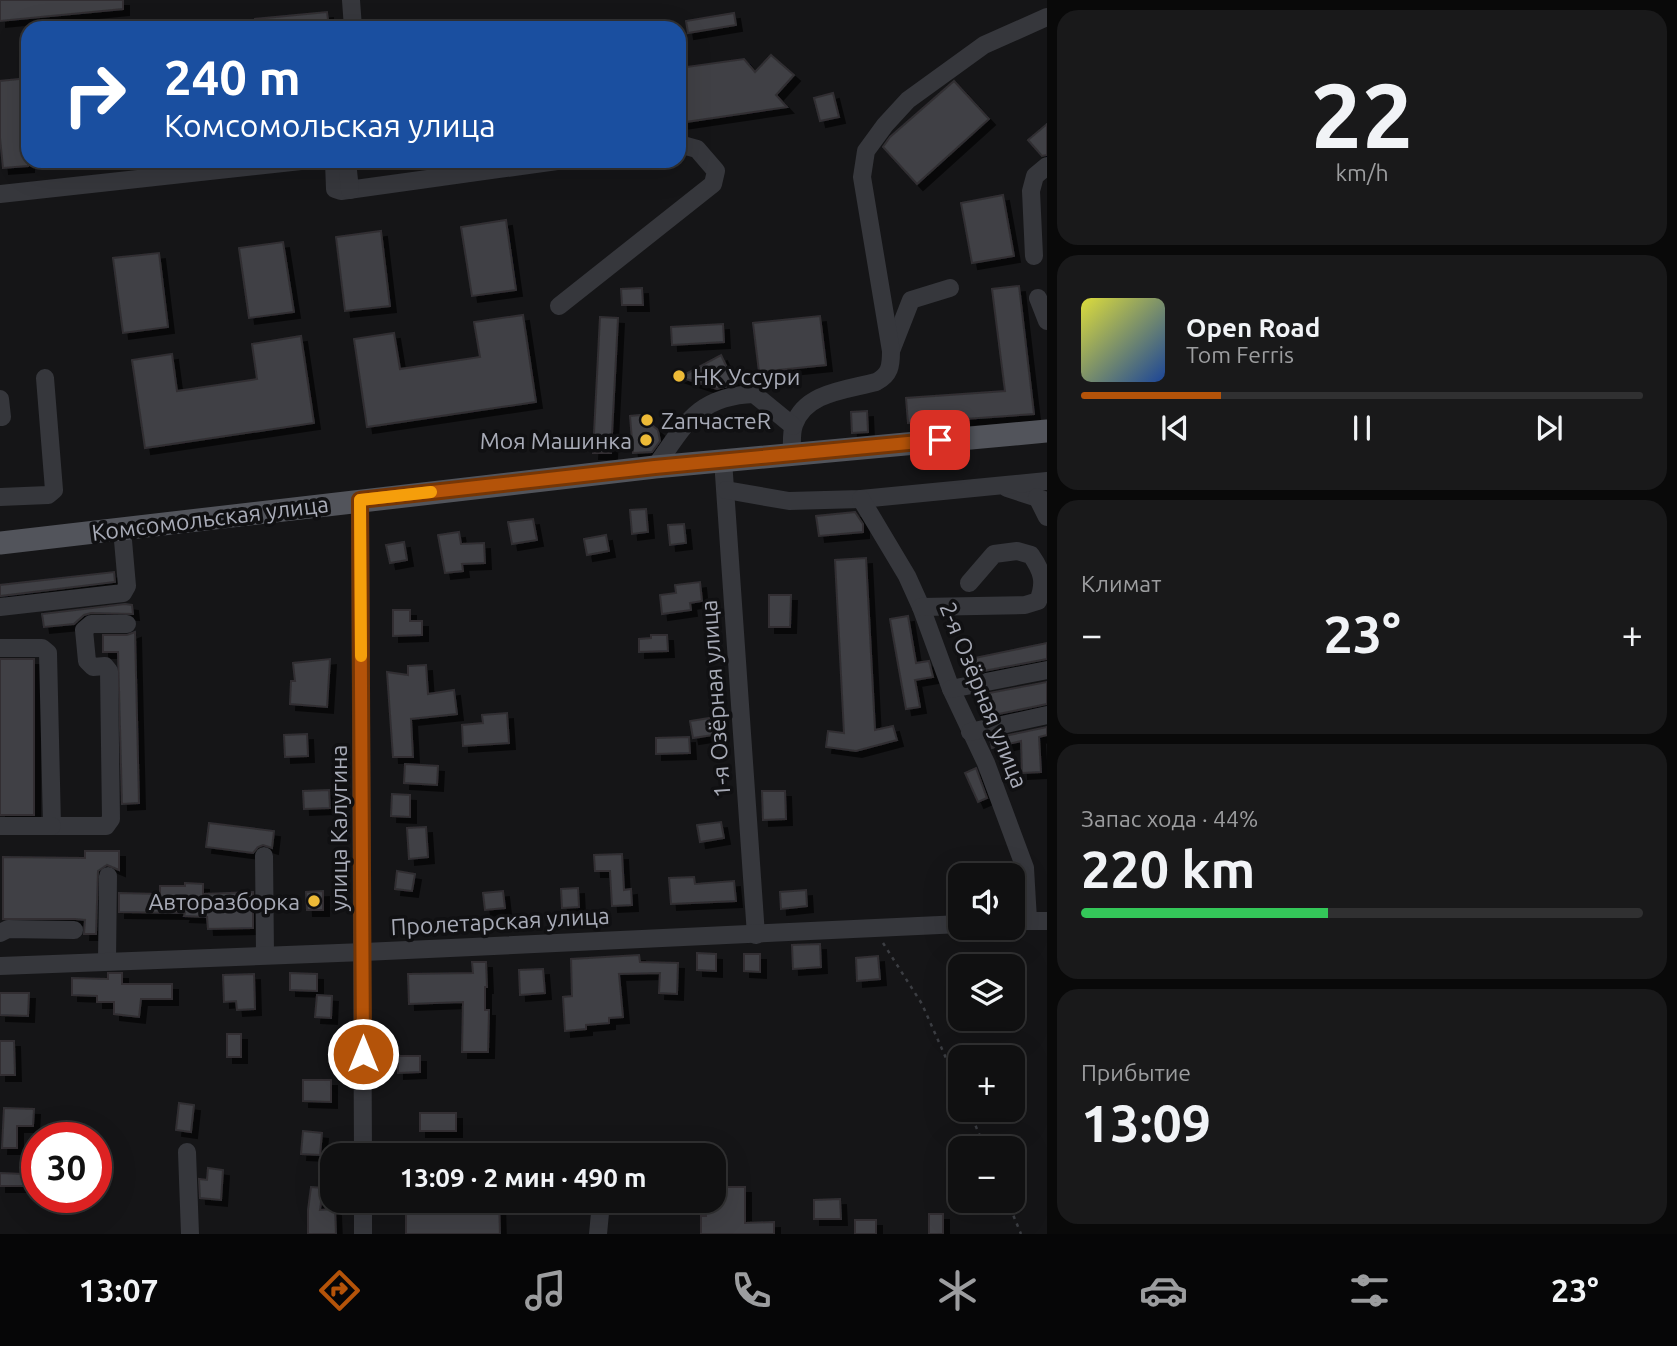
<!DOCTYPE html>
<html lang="ru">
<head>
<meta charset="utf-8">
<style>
  body { margin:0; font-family:Ubuntu,sans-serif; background:#19191a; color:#f1f3f6; height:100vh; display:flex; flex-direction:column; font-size:26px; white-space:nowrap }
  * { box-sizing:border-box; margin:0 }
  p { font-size:23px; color:#9c9d9f }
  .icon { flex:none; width:38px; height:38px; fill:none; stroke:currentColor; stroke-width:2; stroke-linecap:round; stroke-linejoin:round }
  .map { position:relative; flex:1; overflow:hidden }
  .panel { display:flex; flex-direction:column; gap:10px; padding:10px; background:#090909; width:630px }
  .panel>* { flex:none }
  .guide { position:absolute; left:21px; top:21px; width:665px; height:147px; border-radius:21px; box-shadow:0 7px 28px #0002,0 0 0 2px #303031; background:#1a4fa0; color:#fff; overflow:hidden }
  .buttons { position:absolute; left:948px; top:863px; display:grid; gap:14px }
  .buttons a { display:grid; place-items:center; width:77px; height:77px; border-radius:14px; background:#101011; box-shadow:0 7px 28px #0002,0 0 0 2px #303031; font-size:35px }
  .speed { position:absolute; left:21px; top:1122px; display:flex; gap:14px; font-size:35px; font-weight:700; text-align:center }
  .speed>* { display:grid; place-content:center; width:91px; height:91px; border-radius:50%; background:#101011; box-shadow:0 7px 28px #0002,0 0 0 2px #303031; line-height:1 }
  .speed .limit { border:10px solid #d22; background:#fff; color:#111 }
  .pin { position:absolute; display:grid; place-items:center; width:60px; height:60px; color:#fff; margin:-30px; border-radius:14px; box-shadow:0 4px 10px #0006 }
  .me { position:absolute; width:77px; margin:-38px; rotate:0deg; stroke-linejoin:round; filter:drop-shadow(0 0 5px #0008) }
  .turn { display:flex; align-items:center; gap:24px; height:147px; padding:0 28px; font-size:32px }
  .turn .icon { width:91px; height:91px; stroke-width:2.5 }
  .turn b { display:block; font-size:49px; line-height:60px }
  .big { font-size:52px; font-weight:700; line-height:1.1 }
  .panel .card { flex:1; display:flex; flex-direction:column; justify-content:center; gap:10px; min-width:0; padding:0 24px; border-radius:21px; background:#19191a }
  .panel .dial { align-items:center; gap:0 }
  .dial b { font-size:91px; line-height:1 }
  .song { display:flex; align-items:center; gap:21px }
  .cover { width:84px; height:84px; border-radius:10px; background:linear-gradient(135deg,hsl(60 70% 55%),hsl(220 70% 35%)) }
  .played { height:7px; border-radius:4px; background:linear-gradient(90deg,#b45309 25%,#303031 25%) }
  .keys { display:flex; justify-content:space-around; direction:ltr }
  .heat { display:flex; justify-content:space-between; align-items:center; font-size:38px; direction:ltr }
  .charge { height:10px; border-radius:5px; background:linear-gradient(90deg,#34c759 44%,#303031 0) }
  .trip { position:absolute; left:320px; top:1143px; width:406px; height:70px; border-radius:21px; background:#101011; box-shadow:0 7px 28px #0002,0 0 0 2px #303031; font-weight:700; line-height:70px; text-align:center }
  .dock { display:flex; height:112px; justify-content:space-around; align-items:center; background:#060607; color:#9c9d9f }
  .dock .icon { width:49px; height:49px }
  .dock .active { color:#b45309 }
  .dock b { font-size:32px; color:#f1f3f6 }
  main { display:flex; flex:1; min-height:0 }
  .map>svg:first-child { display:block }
</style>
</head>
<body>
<main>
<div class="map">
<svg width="1047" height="1234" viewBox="0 0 1047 1234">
  <defs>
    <filter id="shadow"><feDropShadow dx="6" dy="6" stdDeviation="0" flood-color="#0009"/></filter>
  </defs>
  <rect width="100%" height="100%" fill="#151517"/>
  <g fill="#3f4044" stroke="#302f33" stroke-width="2" filter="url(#shadow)">
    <path d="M0,0H123V9L0,21Z"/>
    <path d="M327,12L329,28H255V19Z"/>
    <path d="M734,13L736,25L688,33L686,21Z"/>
    <path d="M771,55L794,75L776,95L787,107L679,123V68L744,59L755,72Z"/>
    <path d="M28,78V166L3,168L0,138V81Z"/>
    <path d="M954,81L989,119L917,184L883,147L890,137Z"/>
    <path d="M833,93L839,117L820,121L814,98Z"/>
    <path d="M1047,124V155L1042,156L1028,140Z"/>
    <path d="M1003,195L1014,256L972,263L961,203Z"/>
    <path d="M506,220L516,290L472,296L461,227Z"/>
    <path d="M381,231L390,306L345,311L336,237Z"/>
    <path d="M283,242L294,312L249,318L239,248Z"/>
    <path d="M159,253L168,327L123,333L113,258Z"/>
    <path d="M1019,286L1034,414L908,423L906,398L1005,391L992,289Z"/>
    <path d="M642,288L643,305H622L621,289Z"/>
    <path d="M523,315L536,402L367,427L354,339L394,333L400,369L480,357L474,322Z"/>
    <path d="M820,316L826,365L759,372L753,323Z"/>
    <path d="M600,317L618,318L611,453H593Z"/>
    <path d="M723,324L724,342L672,345L671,327Z"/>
    <path d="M301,336L314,423L145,448L132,360L172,354L177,391L257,379L252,344Z"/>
    <path d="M721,355L735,384L717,389L680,377Z"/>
    <path d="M867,411L868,432L852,433L851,412Z"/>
    <path d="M640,415L658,430L660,441L652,452L633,453L630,416Z"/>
    <path d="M646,509L648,532L632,534L630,510Z"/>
    <path d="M855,512L863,524V532L819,536L816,516Z"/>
    <path d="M533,519L537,540L512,544L508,522Z"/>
    <path d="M684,524L686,543L670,545L668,525Z"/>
    <path d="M459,532L461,544L484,543L485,563L462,564L463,571L445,573L438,535Z"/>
    <path d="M606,535L609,551L587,555L584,539Z"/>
    <path d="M404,542L407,560L390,563L386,545Z"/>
    <path d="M866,558L875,730L893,726L897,740L856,751L826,747L828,731L844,733L835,560Z"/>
    <path d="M114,572L115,582L0,596V585Z"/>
    <path d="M700,582L702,601L690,603L691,610L662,614L660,595L676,593L675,585Z"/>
    <path d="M769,595H791L790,627H769Z"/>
    <path d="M125,604L132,605L133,614L91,613L84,615L74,624L44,627L42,614Z"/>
    <path d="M393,610H410V621H422V635L393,636Z"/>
    <path d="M908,616L916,663L929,661L933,677L915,680L920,707L906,709L890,619Z"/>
    <path d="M135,632L139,803L122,804L118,652H103V635H127Z"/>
    <path d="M651,635H667L668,651L639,652V639L651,638Z"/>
    <path d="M1047,643V659L973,673L970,659Z"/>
    <rect x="0" y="659" width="34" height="156"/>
    <path d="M330,659L327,707L290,704L291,681H295L293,663Z"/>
    <path d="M426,665L428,694L454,690L457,714L411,719L413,757H393L387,672L408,675V666Z"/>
    <path d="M1047,682V704L989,716L984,694Z"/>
    <path d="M507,713L509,743L463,746L462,725L483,723L482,715Z"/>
    <path d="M710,718L713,735L693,738L690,721Z"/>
    <path d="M1047,727V735L1039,737L1041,772L1022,773L1021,741L992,748L990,739Z"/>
    <path d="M307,734L308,756L285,757L284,735Z"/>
    <path d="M689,737L690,753L656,754V738Z"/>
    <path d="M405,764L438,766L437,785L404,783Z"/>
    <path d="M976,768L987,798L978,802L965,773Z"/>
    <path d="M329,790L330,808L304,809L303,791Z"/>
    <path d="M762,791H785L786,819L763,820Z"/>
    <path d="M392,794L410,795V817L391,816Z"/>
    <path d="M721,822L724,838L700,842L697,825Z"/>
    <path d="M209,823L274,831L272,848L263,845L258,847L253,853L206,847Z"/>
    <path d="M426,827L428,857L409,859L407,828Z"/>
    <path d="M85,851H119V870L107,865L98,871L96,934H84L85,920L75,919H3V857L85,858Z"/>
    <path d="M622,854L624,890L631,889L632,905L612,906L610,871H595L594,855Z"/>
    <path d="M397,871L415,874L412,891L395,889Z"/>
    <path d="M694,877L695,884L734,881L736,901L671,904L669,878Z"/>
    <path d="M185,883L203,884V894L253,892V928L208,929L207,917L184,916L185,913L119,912V893L160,894V886H185Z"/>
    <path d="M578,888L579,907L562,908L561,889Z"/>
    <path d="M806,890L807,906L781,909L780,892Z"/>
    <path d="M323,891V910H307L306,892Z"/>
    <path d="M503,891L505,908L485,910L483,893Z"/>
    <path d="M820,944L821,967L793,969L792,945Z"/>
    <path d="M697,953L716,954V971L697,970Z"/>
    <path d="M744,954H760V972L744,971Z"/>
    <path d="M639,955L640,962L678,963L677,994L659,993L660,973L619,974L623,1017L609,1018V1023L586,1025V1029L565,1031L563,997L572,996L571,959Z"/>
    <path d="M878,956L880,979L857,981L856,958Z"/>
    <path d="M472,962H486L487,987H485V1010H489L488,1052H462L463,1002L409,1004L408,974L473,973Z"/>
    <path d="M543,969L545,993L520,995L519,970Z"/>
    <path d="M108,973H122V984H172V999H141L139,1017L114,1014V1002H97V996L72,995V978L108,979Z"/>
    <path d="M290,973L317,974V991L290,990Z"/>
    <path d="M254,974L255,1009L237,1010L236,1001L224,1002L223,975Z"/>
    <path d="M0,993H29L28,1016L0,1015Z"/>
    <path d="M317,995L332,996L331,1018L315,1017Z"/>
    <rect x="227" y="1034" width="14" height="23"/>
    <path d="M0,1041H14L15,1075H0Z"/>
    <path d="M398,1056H420V1072L398,1073Z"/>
    <path d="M303,1080H331V1102L303,1101Z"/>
    <path d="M179,1103L194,1105L191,1132L176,1130Z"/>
    <path d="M4,1108L34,1109L33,1126H17V1148H2Z"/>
    <rect x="420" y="1113" width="36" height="18"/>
    <path d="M303,1131L322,1133L320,1155L301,1154Z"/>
    <path d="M208,1168L223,1170L221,1200L200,1198L199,1179L207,1180Z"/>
    <path d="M0,1173L23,1174V1186H0Z"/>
    <path d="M311,1187L323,1188L320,1210L335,1209L336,1234H308V1210Z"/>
    <path d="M714,1187H745V1223L774,1222V1234H701V1216H706V1200H714Z"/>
    <path d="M840,1199L841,1219H814V1200Z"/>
    <path d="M458,1200H499L500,1234H406V1209L458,1210Z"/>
    <rect x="929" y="1214" width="14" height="20"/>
    <rect x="855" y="1220" width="21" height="14"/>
  </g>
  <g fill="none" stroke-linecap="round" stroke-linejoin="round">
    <g stroke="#3c3e43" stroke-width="2.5" stroke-dasharray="3.5 5" stroke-linecap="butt">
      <path d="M883,943L922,1004L961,1092"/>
      <path d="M969,1110L985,1148"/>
      <path d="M1007,1200L1021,1234"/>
    </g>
    <g stroke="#36373c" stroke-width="18">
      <path d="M351,0L353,28"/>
      <path d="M332,161L334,162L335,189L341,191L557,161"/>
      <path d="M347,161L350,190"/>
      <path d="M0,194L301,161"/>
      <path d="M1034,256L1031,191L1035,176L1047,166"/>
      <path d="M1038,298L1047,321"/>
      <path d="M559,306L713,184L716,171L697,149L679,144"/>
      <path d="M891,351L911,300L950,288"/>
      <path d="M0,399L2,417H0"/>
      <path d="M792,453C792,444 791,433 794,425C805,392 847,390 876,382C890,375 891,366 891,351L862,177L866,151L885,125L908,100L984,45L1047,17"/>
      <path d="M723,460L756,935"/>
      <path d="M655,467C685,425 697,396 754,394L793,426"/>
      <path d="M1007,488L1047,501"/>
      <path d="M726,490L789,501L861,499L1047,481"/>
      <path d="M0,497L48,495L54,490L45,378"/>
      <path d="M1037,497L1047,517"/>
      <path d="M861,499L907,576L921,607L951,689L986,763L1025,868L1028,920"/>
      <path d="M360,500L363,1155"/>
      <path d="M0,607L123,593L127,586L122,529"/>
      <path d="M921,607L1025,605L1038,601C1046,582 1042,571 1031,555L1017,551L994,554L969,583"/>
      <path d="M0,648H42L48,653L52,826H106L111,819L109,671L105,666L93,667L87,661L84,630L91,624H127"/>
      <path d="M951,689L1047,670"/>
      <path d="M970,732L1047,715"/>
      <path d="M0,826H52"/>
      <path d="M264,856L265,954"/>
      <path d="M1013,921H1047"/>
      <path d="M0,933L8,929L74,930"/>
      <path d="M107,961L108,876"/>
      <path d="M0,966L364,952L961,924"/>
      <path d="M187,1152L190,1234"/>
      <path d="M363,1234V1200"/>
      <path d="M598,1234L600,1213"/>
    </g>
    <path stroke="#52545b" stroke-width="23" d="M0,543L655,467L1047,431"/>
  </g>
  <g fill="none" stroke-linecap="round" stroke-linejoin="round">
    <defs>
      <path id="route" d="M363,1054L360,500L655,467L940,440"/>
    </defs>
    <use href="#route" stroke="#753606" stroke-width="18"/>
    <use href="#route" stroke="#b45309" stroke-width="12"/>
    <path stroke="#f59e0b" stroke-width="12" d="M361,656L360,500L431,492"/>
  </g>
  <g fill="#edba37" stroke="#101012" stroke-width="2.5">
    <circle cx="679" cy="376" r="7"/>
    <circle cx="647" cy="420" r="7"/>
    <circle cx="646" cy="440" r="7"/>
    <circle cx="314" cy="901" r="7"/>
  </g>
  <g text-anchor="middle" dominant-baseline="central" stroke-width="7" stroke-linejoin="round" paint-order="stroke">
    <g font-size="23" fill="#a8abb7" stroke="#101012" text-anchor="start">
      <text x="693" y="376">НК Уссури</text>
      <text x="661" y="420">ZапчастеR</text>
      <text x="632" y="440" text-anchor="end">Моя Машинка</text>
      <text x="300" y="901" text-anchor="end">Авторазборка</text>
    </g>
    <g font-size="23" fill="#a8abb7" stroke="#101012">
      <text transform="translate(210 518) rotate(-7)">Комсомольская улица</text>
      <text transform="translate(984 695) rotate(68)">2-я Озёрная улица</text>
      <text transform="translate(715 699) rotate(-94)">1-я Озёрная улица</text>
      <text transform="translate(338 828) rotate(-90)">улица Калугина</text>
      <text transform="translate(500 921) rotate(-3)">Пролетарская улица</text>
    </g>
  </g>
</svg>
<div class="buttons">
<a><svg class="icon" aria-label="sound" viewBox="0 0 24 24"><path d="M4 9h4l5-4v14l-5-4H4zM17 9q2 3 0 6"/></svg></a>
<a><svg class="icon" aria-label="layers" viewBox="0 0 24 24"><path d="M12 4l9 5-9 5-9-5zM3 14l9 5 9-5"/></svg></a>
<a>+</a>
<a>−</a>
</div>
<div class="speed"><div class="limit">30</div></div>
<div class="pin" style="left:940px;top:440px;background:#d93025"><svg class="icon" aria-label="arrive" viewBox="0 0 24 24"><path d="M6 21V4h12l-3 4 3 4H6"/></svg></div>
<svg class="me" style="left:363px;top:1054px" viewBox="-20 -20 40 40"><circle r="17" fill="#b45309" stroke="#fff" stroke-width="3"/><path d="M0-11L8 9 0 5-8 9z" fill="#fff"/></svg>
<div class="trip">13:09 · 2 мин · 490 m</div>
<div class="guide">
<div class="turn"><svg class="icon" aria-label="right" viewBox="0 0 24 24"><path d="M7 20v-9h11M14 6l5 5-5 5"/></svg><div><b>240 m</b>Комсомольская улица</div></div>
</div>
</div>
<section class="panel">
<div class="card dial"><b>22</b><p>km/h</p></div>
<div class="card">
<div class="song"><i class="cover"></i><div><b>Open Road</b><p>Tom Ferris</p></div></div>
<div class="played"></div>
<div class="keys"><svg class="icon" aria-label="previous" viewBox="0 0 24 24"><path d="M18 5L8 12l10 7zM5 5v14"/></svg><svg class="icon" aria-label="pause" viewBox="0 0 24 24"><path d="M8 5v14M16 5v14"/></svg><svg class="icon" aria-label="next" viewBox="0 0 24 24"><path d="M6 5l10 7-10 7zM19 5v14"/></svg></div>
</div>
<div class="card"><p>Климат</p>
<div class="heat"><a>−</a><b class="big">23°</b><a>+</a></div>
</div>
<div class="card"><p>Запас хода · 44%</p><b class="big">220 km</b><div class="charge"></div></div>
<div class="card"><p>Прибытие</p><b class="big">13:09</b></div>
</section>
</main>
<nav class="dock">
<b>13:07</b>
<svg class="icon active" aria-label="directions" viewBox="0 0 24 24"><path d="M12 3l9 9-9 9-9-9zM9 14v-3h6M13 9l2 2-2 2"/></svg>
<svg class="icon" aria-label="music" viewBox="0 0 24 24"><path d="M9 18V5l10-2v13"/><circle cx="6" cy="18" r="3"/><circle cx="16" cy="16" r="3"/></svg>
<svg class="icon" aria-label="phone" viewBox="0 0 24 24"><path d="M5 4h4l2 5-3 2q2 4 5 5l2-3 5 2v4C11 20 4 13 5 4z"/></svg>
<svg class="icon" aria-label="climate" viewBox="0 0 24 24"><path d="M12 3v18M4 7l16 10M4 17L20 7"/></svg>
<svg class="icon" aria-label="car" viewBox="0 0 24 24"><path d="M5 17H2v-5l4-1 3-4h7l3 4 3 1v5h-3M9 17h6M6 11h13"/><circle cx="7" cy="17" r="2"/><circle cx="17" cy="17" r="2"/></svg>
<svg class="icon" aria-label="filters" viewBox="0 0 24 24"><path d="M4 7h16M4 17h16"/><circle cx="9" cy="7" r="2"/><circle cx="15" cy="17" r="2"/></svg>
<b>23°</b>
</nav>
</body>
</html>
